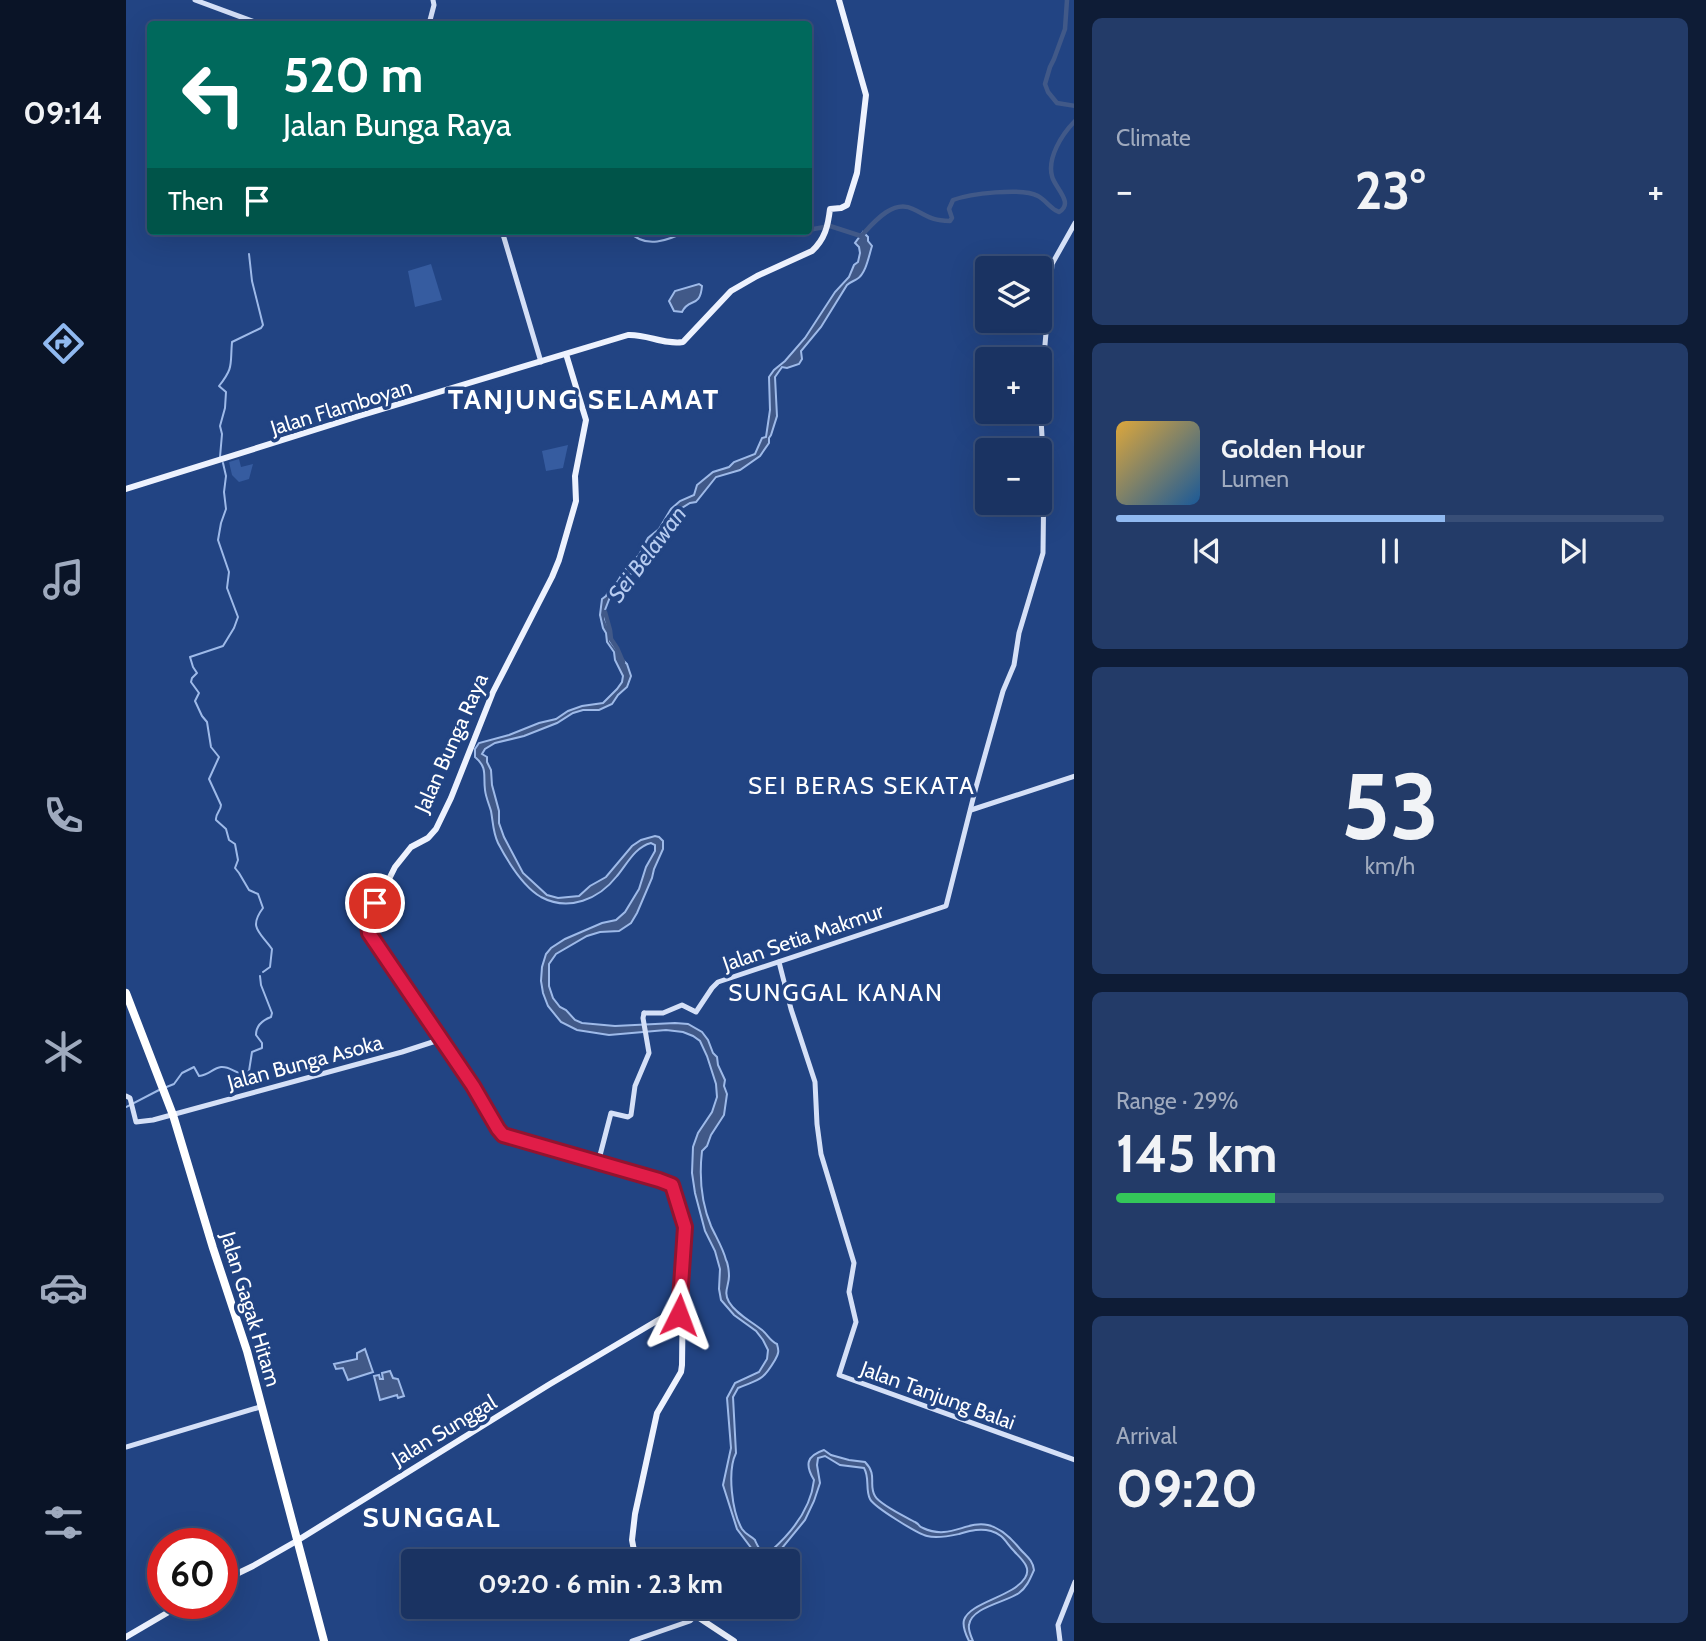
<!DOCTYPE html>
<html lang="en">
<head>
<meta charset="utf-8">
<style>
  body { margin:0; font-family:Cabin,sans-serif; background:#233b68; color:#f1f3f6; height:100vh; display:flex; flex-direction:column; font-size:26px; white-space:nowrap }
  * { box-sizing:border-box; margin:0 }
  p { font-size:23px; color:#9faabe }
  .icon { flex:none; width:38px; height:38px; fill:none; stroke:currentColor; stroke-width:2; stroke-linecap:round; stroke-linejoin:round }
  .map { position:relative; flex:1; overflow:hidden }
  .side { display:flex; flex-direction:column; gap:18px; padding:18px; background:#0e1c36; width:632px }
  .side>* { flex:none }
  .guide { position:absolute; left:21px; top:21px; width:665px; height:214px; border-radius:7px; box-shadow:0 7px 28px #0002,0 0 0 2px #384e77; background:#00695c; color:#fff; overflow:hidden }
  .fabs { position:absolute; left:849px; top:256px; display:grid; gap:14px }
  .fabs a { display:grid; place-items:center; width:77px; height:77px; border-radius:7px; background:#1a3362; box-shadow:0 7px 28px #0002,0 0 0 2px #384e77; font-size:35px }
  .speed { position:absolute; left:21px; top:1528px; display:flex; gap:14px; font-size:35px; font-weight:700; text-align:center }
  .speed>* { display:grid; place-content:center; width:91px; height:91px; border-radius:50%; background:#1a3362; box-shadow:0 7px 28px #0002,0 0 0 2px #384e77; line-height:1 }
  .speed .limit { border:10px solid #d22; background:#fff; color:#111 }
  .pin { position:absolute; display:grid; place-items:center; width:60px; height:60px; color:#fff; margin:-30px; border:4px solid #fff; border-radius:50%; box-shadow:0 2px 7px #0007 }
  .me { position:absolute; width:77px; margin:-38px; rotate:3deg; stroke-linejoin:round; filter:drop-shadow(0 0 5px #0008) }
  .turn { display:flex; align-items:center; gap:24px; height:147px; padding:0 21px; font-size:32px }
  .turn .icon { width:91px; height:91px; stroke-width:2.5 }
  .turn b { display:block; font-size:49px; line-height:60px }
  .then { display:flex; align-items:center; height:66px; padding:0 21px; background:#0003; gap:14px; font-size:26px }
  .big { font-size:52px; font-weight:700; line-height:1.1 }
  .side .tile { flex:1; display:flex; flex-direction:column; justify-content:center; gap:10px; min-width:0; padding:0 24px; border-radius:10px; background:#233b68 }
  .side .dial { align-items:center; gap:0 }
  .dial b { font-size:91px; line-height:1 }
  .song { display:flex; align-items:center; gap:21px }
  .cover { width:84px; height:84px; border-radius:10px; background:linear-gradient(135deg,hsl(40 70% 55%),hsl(210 70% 35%)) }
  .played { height:7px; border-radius:4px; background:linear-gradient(90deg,#90b9f0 60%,#384e77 60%) }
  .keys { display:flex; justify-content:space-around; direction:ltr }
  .heat { display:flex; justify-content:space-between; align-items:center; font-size:38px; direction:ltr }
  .charge { height:10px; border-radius:5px; background:linear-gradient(90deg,#34c759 29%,#384e77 0) }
  .trip { position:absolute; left:275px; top:1549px; width:399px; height:70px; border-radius:7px; background:#1a3362; box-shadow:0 7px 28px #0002,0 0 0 2px #384e77; font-weight:700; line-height:70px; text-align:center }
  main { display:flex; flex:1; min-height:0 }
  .menu { display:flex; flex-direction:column; width:126px; justify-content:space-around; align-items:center; background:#0a1427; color:#9faabe }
  .menu .icon { width:49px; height:49px }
  .menu .on { color:#90b9f0 }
  .menu b { font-size:32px; color:#f1f3f6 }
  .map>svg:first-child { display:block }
</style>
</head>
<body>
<main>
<nav class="menu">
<b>09:14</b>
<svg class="icon on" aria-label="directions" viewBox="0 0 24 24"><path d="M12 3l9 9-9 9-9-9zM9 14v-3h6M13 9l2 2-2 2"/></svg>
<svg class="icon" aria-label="music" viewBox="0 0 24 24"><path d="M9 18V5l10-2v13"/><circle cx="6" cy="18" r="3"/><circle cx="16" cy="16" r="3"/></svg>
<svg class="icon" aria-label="phone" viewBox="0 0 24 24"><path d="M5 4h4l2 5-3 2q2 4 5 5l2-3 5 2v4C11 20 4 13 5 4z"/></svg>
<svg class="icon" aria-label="climate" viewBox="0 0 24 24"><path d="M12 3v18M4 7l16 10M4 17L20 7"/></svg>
<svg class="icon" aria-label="car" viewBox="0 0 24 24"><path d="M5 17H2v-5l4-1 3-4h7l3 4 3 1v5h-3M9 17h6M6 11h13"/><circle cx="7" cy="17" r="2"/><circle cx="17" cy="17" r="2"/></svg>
<svg class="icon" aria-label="filters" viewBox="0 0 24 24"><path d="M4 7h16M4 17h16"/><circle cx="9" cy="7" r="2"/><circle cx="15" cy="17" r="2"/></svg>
</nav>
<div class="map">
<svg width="949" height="1641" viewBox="0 0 949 1641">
  <rect width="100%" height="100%" fill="#224483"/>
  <g fill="#365ca0">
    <path d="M305,264L316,300L289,307L282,271Z"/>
    <path d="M442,445L437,468L420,471L416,451Z"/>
    <path d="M113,459L115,467L127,464L123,479L113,482L106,475L103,462Z"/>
  </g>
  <g fill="#415988" stroke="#9ebae9" stroke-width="2">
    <path d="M737,232L742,237V241L746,246C743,255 740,274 731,279C728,281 724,282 721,285L695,327L675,351L676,359L673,364L661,368L656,367L649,377L651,416L645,435L643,438V443L634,456L614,470L590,477L570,502L564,503L551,511L547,516L541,531L531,542L526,552L518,557L510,570L502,576L494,589L484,597L479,610V619L484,630V641L491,650L495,658L501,664L505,676L501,687L492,695L486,704L473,710H457L447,713L431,723L398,736L369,743L359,749L356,754L361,757V762L365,770L366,785L373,811V823L378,837L397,873L421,895L432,898L453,896L464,886L480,877L506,846L515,840L529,836L533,837L537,841V849L528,869L526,878L511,913L505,923L493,931L474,932L461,936L430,954L423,964V986L427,998L434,1007L440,1010L449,1020L456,1023L489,1026L549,1023L562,1024L576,1032L582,1040L587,1053L591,1057L592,1065L599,1080L598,1086L601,1094L598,1115L585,1135L581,1146L576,1151C573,1177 575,1202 585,1226C590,1237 597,1248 600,1260C602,1263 603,1272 603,1276C603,1286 597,1292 603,1302C610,1314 625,1321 636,1330C642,1335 644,1341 651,1344C653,1351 653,1353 649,1360C636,1382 633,1379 612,1388L607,1397L610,1453C601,1471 606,1512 616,1529C620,1535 625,1536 629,1540C629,1541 634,1550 634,1550L641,1552L646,1550C666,1532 685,1508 688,1480C679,1465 680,1456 698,1450L705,1455L723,1460L739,1462C752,1475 742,1485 749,1496C754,1505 780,1517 789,1522C795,1525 791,1526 797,1528C835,1546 852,1497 894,1549C900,1556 907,1560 908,1570C904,1579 901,1587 893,1593C881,1602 845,1607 843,1625C842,1630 845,1636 847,1641H843C840,1635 836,1627 838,1620C844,1602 887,1597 899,1578C906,1567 895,1559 888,1551C880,1543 877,1534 865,1531C853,1528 844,1531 833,1534C824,1536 811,1539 801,1536C792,1534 748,1507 744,1499C739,1489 744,1478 738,1468L714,1465L699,1456L692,1458L691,1465L694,1483L688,1501L679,1520L652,1553L644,1557L633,1556L629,1553L611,1529L597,1485L605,1448L601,1398L609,1383L633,1372L641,1359L642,1350L637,1340L630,1331L608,1315L595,1300L593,1289L594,1269L589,1251L579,1231L569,1193L566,1173L567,1147L572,1133L586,1112L591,1097L590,1084L581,1056L574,1041L567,1036L557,1032L540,1030L483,1035L451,1030L435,1022L422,1006L417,993L415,981L416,967L420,954L425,948L439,939L476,923L490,920L499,912L513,889L520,867L529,851V845L525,843C509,847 501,864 491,876C473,899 443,912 415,897C396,886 382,862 372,843C367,833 367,822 365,811C363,804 360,798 359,790C357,775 362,768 349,757V749L353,743L383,735L413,723L430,719L442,711L456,706L477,703L491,689L496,682L497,676L489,660L488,652L481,642L480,633L477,628L474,615L476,599L480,596L482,592L492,581L497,572L513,555L522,538L533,529L545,509L554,501L568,495L571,485L587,472L603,467L608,462L629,454L636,438L640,437L644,410L643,377L648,370L659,361L679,338L709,292L723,277L728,265L732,262L734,253L733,247L729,243Z"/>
    <path d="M573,284L576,286C574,309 563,297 556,312L548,311L543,301L549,291Z"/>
    <path d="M239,1349L247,1372L222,1380L217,1368L210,1369L208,1364L231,1359V1353Z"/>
    <path d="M264,1371L267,1378L272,1379L278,1396L272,1398L271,1395L254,1400L248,1376L253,1375L254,1379H257L256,1373Z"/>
  </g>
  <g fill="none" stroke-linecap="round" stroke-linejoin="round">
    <g stroke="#9ebae9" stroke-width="2">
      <path d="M503,231C519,250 543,240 561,231"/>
      <path d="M94,457L96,434L94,426L99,408L100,392L93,386C108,367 104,365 106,342L135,328L137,325L126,281L123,254"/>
      <path d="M97,463L100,476L98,492L100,509L95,523L92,540L103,572L101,588L112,617L108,628L97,646L64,657L67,667L71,673L66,678L65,682L73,693L69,701L76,716L81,722L85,747L93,757L83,779L95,805C95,811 89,814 90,820L100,829L103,840L109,844L112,860L109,868L113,873L123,890L132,894L137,908C122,928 134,932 146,949L144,967L137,972"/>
      <path d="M38,1088L48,1084L56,1073L68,1067L73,1076C83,1075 87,1068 95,1067C107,1066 111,1078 123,1071L126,1052L136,1048V1043L130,1035C130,1025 137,1020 145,1017L146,1013L135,985L134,976"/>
      <path d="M0,1107L33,1090"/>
    </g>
    <g stroke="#415988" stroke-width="4.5">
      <path d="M941,0L939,29L928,59L924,67L919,84L922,92L931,103L949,106"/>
      <path d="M682,230L704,226L735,236L737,239"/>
      <path d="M671,231H677"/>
      <path d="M736,235C748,222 767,199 787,209C804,217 804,220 824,221L826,218L823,209L827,200C843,194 896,187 912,196C918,199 923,206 929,210L933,212C949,203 928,187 926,176C921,158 936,134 949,121"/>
      <path d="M479,612L484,630L485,639L491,648L497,662"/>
    </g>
    <g stroke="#d5e0f7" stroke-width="5">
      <path d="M69,0L134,24"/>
      <path d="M303,24L308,5L307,0"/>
      <path d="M376,231L415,362"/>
      <path d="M845,810L949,776"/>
      <path d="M653,962L665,1009L689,1082L691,1124L695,1154L728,1263L723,1292L730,1322L713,1375L949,1460"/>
      <path d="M518,1013H537L556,1005L570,1012L586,988L592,982L820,906L850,787L877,691L888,665L893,633L917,553L918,470L914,402L926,264L949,223"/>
      <path d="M0,1096L4,1098L10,1122L27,1120L276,1052L319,1038"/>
      <path d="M472,1163L485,1113L502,1117L505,1115L509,1086L523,1053L517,1018L518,1013"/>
      <path d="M0,1447L134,1407"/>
      <path d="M506,1641L564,1621L569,1616"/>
      <path d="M934,1641L932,1625L949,1582"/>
    </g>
    <g stroke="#edf2fe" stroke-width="6">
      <path d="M440,354L460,420L449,476L450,501L433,560L426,577L367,692L325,798L310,829L302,838L285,847L269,867L254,897L245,929L253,944L335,1062L379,1133L534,1177L542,1180L549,1185L561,1224V1230L557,1288L556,1365L555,1372L531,1413L509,1514L506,1540L510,1561"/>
      <path d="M0,489L233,416L502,335C521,334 538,345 557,342L605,291L631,276L686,251C699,239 702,226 704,209L715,208L721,205L731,173L740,95L713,0"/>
      <path d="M96,1581L127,1566L169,1542L424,1384L556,1306"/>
      <path d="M555,1606L608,1641"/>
      <path d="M0,1637L58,1603"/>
    </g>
    <path stroke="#fff" stroke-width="8" d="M0,993L47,1115L87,1248L121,1351L198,1641"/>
  </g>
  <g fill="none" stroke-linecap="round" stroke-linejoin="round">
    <defs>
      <path id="route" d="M249,903L242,924L243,933L347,1086L372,1129L377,1135L533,1180L546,1185L559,1227L553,1315"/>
    </defs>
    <use href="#route" stroke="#92132f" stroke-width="18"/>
    <use href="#route" stroke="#e11d48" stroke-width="12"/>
  </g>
  <g text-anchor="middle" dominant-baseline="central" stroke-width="7" stroke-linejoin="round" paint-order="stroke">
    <g font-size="21" fill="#fff" stroke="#224483">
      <text transform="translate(215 407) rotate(-17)">Jalan Flamboyan</text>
      <text transform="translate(325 743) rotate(-66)">Jalan Bunga Raya</text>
      <text transform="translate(677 937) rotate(-19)">Jalan Setia Makmur</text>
      <text transform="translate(179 1062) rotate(-15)">Jalan Bunga Asoka</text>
      <text transform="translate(125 1309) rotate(73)">Jalan Gagak Hitam</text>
      <text transform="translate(812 1395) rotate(20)">Jalan Tanjung Balai</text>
      <text transform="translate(318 1430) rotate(-31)">Jalan Sunggal</text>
    </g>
    <g font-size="23" font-style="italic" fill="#b6cbf0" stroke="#224483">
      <text transform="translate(521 554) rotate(-53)">Sei Belawan</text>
    </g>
    <g font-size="24" letter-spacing="2" fill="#fff" stroke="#224483">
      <text x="736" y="785">SEI BERAS SEKATA</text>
      <text x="710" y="992">SUNGGAL KANAN</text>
    </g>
    <g font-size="28" font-weight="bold" letter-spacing="2" fill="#fff" stroke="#224483">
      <text x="458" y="399">TANJUNG SELAMAT</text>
      <text x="306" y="1517">SUNGGAL</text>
    </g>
  </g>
</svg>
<div class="fabs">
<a><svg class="icon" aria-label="layers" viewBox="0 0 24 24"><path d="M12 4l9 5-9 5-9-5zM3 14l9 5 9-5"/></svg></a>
<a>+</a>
<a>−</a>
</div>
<div class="speed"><div class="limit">60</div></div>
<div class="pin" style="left:249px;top:903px;background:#d93025"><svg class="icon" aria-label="arrive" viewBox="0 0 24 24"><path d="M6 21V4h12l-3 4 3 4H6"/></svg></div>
<svg class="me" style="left:553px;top:1315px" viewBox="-20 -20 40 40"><path d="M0-17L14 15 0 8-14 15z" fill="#e11d48" stroke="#fff" stroke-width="4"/></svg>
<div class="trip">09:20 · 6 min · 2.3 km</div>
<div class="guide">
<div class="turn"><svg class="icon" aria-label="left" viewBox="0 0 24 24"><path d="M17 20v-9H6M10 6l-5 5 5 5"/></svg><div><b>520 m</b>Jalan Bunga Raya</div></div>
<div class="then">Then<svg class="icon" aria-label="arrive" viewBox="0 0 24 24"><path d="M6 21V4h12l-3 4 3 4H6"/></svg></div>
</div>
</div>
<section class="side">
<div class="tile"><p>Climate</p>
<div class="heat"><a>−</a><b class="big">23°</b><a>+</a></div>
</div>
<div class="tile">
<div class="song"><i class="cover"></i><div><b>Golden Hour</b><p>Lumen</p></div></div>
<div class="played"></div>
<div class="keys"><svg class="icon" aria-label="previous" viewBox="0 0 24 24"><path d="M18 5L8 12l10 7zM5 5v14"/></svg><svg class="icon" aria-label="pause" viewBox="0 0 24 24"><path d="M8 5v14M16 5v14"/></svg><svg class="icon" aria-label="next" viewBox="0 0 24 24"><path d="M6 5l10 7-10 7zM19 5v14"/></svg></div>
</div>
<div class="tile dial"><b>53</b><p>km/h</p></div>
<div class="tile"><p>Range · 29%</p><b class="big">145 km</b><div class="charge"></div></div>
<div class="tile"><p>Arrival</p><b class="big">09:20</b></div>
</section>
</main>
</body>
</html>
